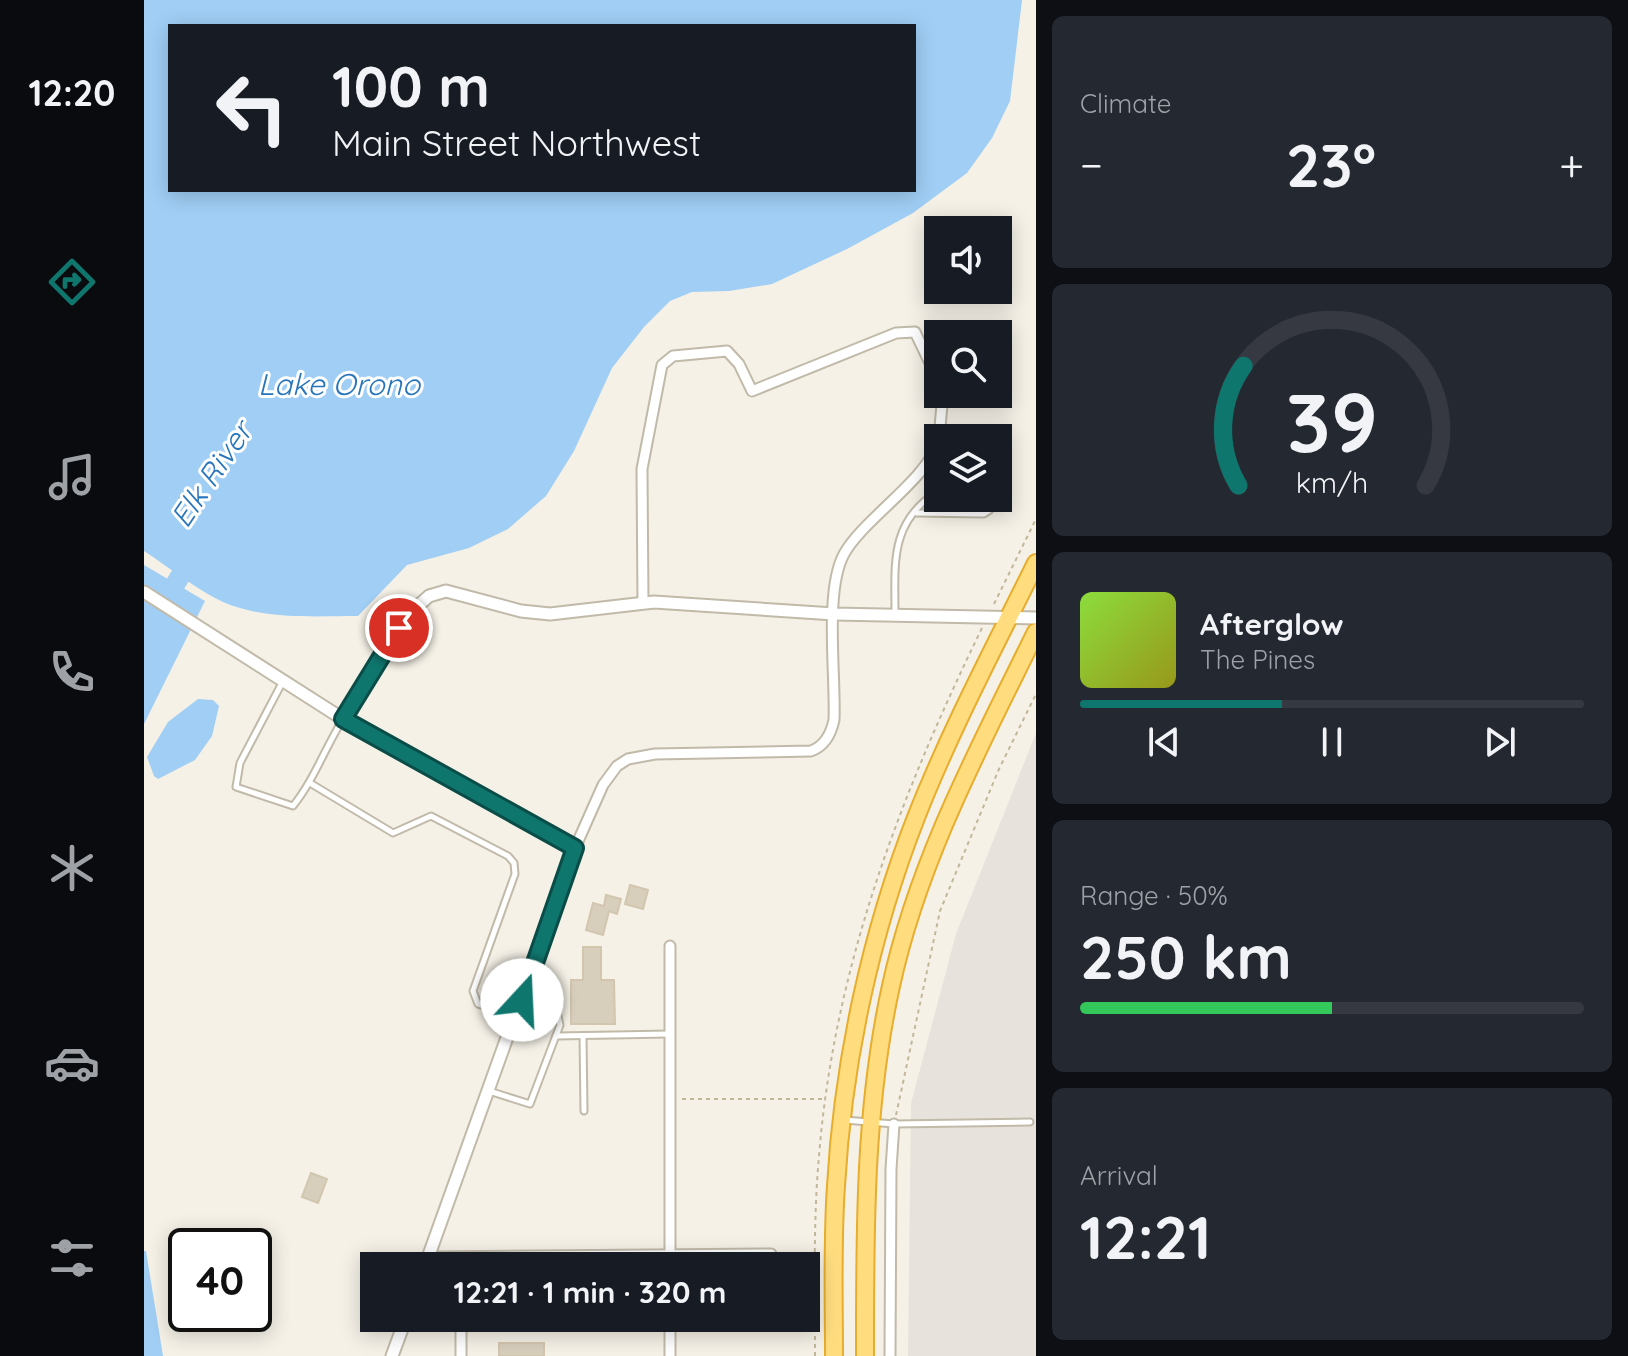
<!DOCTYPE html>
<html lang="en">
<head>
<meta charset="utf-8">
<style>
  body { margin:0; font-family:Quicksand,sans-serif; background:#242831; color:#f1f3f6; height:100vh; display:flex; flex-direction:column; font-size:30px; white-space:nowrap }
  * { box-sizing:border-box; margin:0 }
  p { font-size:26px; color:#9ea1a6 }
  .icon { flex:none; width:44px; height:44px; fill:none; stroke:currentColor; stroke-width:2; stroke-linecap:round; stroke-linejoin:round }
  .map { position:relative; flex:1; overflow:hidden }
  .sheet { display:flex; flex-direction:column; gap:16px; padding:16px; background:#0d0f14; width:592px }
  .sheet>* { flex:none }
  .banner { position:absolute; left:24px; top:24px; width:748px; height:168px; border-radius:0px; box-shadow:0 4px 20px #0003; background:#171b24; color:#f1f3f6; overflow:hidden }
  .tools { position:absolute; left:780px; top:216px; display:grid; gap:16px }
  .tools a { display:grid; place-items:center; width:88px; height:88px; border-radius:0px; background:#171b24; box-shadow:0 4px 20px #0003; font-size:40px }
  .speed { position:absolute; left:24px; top:1228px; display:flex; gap:16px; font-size:40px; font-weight:700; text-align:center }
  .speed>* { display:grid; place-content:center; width:104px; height:104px; border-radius:50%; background:#171b24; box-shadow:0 4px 20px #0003; line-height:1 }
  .speed .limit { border:4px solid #111; border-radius:12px; background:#fff; color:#111 }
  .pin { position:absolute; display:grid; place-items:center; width:68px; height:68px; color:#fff; margin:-34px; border:4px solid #fff; border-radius:50%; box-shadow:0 2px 8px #0007 }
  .me { position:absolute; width:88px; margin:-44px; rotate:20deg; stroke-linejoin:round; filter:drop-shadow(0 0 6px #0008) }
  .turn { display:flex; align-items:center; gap:28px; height:168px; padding:0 32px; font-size:36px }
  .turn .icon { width:104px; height:104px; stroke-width:2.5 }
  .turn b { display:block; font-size:56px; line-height:68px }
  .big { font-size:60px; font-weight:800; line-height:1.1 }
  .sheet .tile { flex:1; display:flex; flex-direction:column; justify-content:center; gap:12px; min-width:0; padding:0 28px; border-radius:12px; background:#242831 }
  .sheet .dial { align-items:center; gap:0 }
  .dial svg { height:208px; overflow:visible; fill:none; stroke:#363941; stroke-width:7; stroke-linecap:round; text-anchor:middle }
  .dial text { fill:#f1f3f6; stroke:none }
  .song { display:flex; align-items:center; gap:24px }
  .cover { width:96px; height:96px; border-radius:12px; background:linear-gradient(135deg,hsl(90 70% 55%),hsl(60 70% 35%)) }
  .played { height:8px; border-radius:4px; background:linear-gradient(90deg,#0f766e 40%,#363941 40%) }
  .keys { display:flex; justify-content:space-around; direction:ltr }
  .heat { display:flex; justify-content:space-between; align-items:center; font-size:44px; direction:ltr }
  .charge { height:12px; border-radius:6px; background:linear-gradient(90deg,#34c759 50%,#363941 0) }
  .trip { position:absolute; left:216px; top:1252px; width:460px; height:80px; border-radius:0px; background:#171b24; box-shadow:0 4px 20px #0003; font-weight:800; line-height:80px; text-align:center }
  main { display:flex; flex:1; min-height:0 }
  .tab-bar { display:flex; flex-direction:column; width:144px; justify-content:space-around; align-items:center; background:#090b0e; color:#9ea1a6 }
  .tab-bar .icon { width:56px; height:56px }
  .tab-bar .active { color:#0f766e }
  .tab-bar b { font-size:36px; color:#f1f3f6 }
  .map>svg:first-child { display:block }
</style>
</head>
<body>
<main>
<nav class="tab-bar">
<b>12:20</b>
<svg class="icon active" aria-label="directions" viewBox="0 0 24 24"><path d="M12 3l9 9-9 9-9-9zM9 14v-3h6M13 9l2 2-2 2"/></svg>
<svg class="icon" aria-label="music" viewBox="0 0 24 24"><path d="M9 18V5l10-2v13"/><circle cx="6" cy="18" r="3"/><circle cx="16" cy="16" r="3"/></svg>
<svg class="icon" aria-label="phone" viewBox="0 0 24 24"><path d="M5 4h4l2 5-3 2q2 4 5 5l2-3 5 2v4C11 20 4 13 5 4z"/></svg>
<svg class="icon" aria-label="climate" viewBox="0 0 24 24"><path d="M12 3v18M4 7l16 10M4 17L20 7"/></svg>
<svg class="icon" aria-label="car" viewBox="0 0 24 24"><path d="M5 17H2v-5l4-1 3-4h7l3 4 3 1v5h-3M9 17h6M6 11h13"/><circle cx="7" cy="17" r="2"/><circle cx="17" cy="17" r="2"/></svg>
<svg class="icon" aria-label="filters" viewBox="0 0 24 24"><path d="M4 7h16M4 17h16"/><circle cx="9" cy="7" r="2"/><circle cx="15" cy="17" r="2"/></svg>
</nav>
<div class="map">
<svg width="892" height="1356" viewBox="0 0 892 1356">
  <rect width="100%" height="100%" fill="#f5f1e7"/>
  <path fill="#e7e2dc" d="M892,733V1356H764L767,1103L812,934Z"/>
  <g fill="#a0cef5" fill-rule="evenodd">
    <path d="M0,0H878L866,101L848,138L823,173L769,213L703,249L628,284L585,291L548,292L526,301L500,327L468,368L430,451L402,496L364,529L325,548L263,565L214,616C171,616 120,620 79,602C51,589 25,567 0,551ZM26,26H770V190H26Z"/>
    <path d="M0,565L61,601L0,724Z"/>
    <path d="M54,699L69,700L75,706L68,736L51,760L14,779L10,776L3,757L24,722Z"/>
    <path d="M0,1251H2L19,1356H0Z"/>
  </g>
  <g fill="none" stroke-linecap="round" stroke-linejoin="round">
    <path stroke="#a0cef5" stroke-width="20" d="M0,637L51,551"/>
  </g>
  <g fill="#d7cebc" stroke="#d2c6ae" stroke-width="2">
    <path d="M486,885L504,890L499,909L481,904Z"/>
    <path d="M462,895L477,899L473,914L465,911L459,935L442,930L449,903L460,906Z"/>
    <path d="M439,947H457V980H470L471,1024H427V980H439Z"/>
    <path d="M167,1173L183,1179L174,1203L158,1197Z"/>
    <rect x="355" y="1343" width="45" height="13"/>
  </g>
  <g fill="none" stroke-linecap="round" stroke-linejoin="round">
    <defs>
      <g id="service">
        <path d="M772,513L840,514L846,510L845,498"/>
        <path d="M751,615C751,564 745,522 794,491"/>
        <path d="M139,681L96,763L92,787L149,806C170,780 181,748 199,719"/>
        <path d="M166,783L249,833L287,816L364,856L370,863L371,874L329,991L334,1004L370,1017"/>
        <path d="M412,1036L526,1034"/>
        <path d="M439,1036L440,1111"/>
        <path d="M345,1091L386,1104L416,1025L412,1007L379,1000"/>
        <path d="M700,1120L750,1124L886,1122"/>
      </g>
      <g id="minor">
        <path d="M795,438L799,394"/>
        <path d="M499,603L498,469L518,365L529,356L583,351L595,364L608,391L752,333L771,332L794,380"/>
        <path d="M431,848L459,785L473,766L484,759L511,754L667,751C681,746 687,734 690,720C692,676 680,591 700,554C720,518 786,478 794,440"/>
        <path d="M526,946V1266"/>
        <path d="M284,1257L627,1254"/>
        <path d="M526,1318V1356"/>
        <path d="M317,1356V1318"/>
        <path d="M746,1356L747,1169L750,1124"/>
      </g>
      <g id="tertiary">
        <path d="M0,592L199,719L431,848L281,1266"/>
        <path d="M199,719L265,614L285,596L302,591L377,611L406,614L510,602L690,614L892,618"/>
        <path d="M248,1356L262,1318"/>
      </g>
      <g id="trunk">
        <path d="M690,1356C690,1300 688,1243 692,1186C699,1061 727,932 773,815C807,729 851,646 892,563"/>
        <path d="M721,1356C721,1232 720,1108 747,986C774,861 836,746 892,632"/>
      </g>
    </defs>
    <use href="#service" stroke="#c1baa9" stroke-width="9"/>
    <use href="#minor" stroke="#c1baa9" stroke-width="13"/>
    <use href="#tertiary" stroke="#c1baa9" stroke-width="15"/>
    <use href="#trunk" stroke="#e7ad2e" stroke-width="20"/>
    <g stroke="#c3b799" stroke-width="2" stroke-dasharray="4 4" stroke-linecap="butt">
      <path d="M850,604L892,519"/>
      <path d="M538,1099H680"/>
      <path d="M752,1115L796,911L855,769L892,694"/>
      <path d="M671,1356C671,1290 669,1223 675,1156C690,968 756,796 838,628"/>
    </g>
    <use href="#service" stroke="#fff" stroke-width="5"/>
    <use href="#minor" stroke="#fff" stroke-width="9"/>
    <use href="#tertiary" stroke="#fff" stroke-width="11"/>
    <use href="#trunk" stroke="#ffdd7f" stroke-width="16"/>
  </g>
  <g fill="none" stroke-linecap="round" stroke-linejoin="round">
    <defs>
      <path id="route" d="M255,628L199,719L431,848L378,1000"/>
    </defs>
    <use href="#route" stroke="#0a4d48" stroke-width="20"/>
    <use href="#route" stroke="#0f766e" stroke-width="14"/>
  </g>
  <g text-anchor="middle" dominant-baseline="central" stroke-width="6" stroke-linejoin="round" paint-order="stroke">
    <g font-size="30" font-style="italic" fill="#2775bb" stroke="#fff">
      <text x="195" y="384">Lake Orono</text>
      <text transform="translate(67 474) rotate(-56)">Elk River</text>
    </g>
  </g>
</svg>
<div class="tools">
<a><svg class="icon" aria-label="sound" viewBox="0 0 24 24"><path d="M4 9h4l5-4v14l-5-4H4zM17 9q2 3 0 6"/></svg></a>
<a><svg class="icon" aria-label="search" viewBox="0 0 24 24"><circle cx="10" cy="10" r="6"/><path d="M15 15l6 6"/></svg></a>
<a><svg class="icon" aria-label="layers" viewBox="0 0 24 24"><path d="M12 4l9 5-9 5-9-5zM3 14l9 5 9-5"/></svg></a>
</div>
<div class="speed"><div class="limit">40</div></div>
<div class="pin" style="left:255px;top:628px;background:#d93025"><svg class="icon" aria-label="arrive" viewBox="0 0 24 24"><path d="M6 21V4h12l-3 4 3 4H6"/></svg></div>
<svg class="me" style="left:378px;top:1000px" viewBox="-20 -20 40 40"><circle r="19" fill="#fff"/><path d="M0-13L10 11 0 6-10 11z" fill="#0f766e"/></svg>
<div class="trip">12:21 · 1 min · 320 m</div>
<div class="banner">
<div class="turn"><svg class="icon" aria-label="left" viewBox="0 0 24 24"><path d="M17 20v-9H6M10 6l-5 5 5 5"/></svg><div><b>100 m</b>Main Street Northwest</div></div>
</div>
</div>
<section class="sheet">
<div class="tile"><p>Climate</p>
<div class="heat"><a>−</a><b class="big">23°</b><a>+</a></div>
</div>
<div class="tile dial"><svg viewBox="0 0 100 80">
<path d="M14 69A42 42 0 1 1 86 69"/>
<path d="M14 69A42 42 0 0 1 16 23" stroke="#0f766e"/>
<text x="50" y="56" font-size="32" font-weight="700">39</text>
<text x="50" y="72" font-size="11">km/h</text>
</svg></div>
<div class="tile">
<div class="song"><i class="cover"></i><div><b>Afterglow</b><p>The Pines</p></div></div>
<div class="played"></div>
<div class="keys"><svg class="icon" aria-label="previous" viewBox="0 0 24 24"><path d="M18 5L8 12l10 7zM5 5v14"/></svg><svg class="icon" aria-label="pause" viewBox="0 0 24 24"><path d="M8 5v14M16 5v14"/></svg><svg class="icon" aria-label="next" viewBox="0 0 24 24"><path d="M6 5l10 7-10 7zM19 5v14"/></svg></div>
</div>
<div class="tile"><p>Range · 50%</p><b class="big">250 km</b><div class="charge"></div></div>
<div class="tile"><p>Arrival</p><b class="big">12:21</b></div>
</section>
</main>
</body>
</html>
